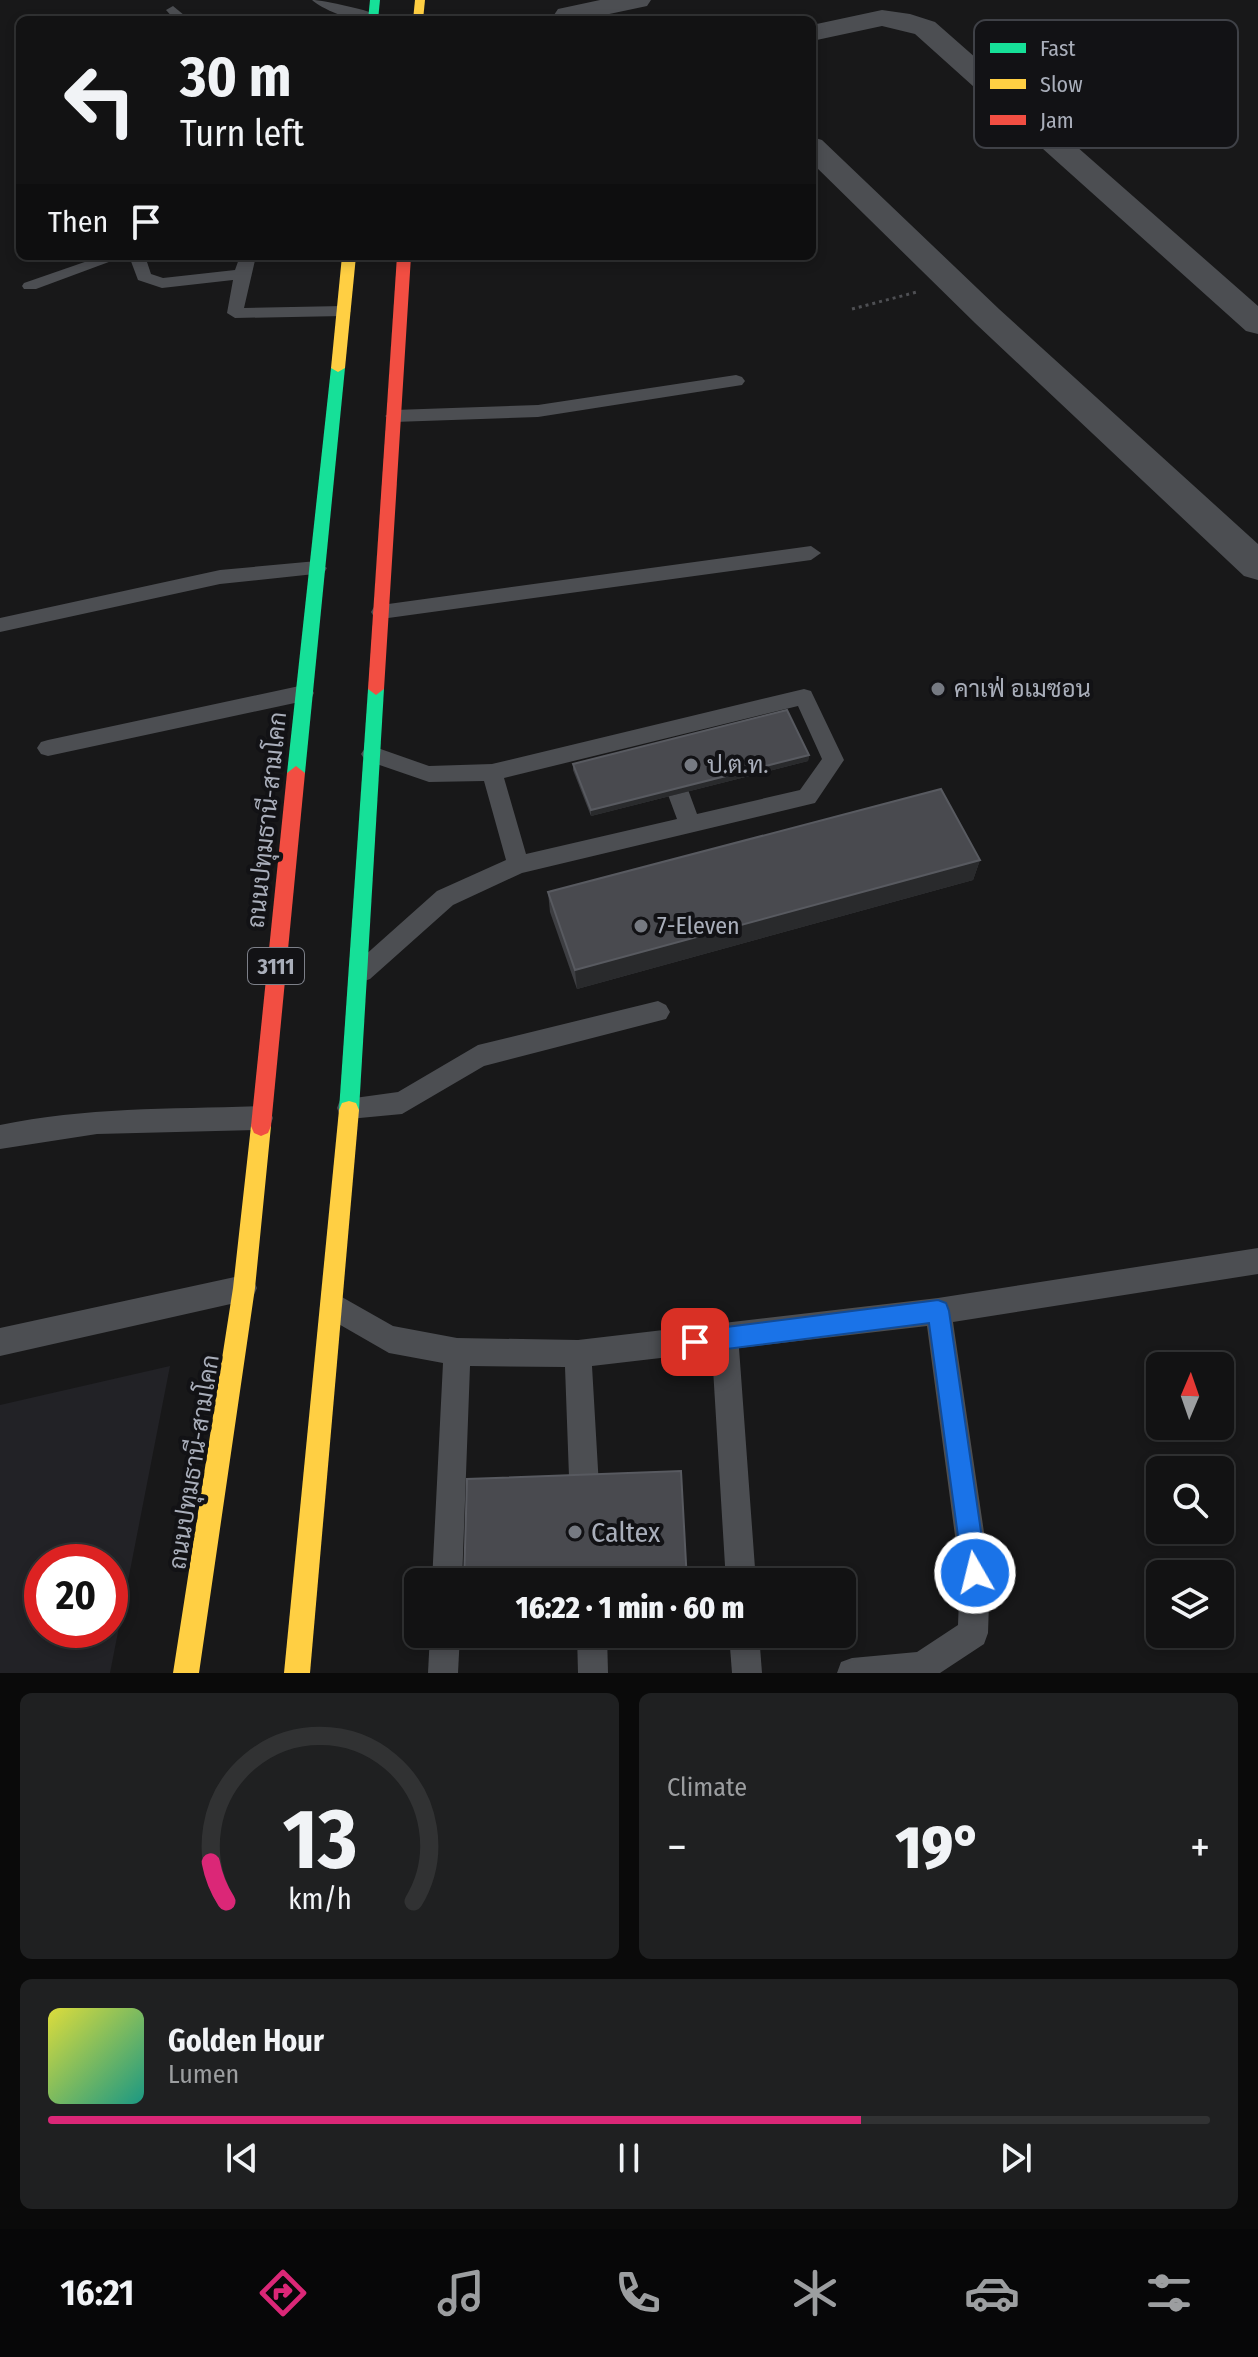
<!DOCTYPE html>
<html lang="en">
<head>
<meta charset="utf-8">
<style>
  body { margin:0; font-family:"Fira Sans Condensed",Sarabun,sans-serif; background:#1f2021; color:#f1f3f6; height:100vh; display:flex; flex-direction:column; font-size:30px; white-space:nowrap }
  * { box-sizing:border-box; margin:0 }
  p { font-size:26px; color:#9c9ea0 }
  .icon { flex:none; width:44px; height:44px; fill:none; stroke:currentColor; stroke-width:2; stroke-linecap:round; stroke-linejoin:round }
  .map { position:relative; height:1673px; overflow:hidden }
  .sheet { display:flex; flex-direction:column; gap:20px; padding:20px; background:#0a0a0a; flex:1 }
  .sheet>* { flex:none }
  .guide { position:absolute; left:16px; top:16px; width:800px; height:244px; border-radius:12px; box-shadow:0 4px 12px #0003,0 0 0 2px #313233; background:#121213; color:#f1f3f6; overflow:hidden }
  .needle { width:52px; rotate:2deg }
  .tools { position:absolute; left:1146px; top:1352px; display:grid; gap:16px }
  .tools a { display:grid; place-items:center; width:88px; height:88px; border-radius:12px; background:#121213; box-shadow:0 4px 12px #0003,0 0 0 2px #313233; font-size:40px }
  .speed { position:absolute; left:24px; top:1544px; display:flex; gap:16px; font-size:40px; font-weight:700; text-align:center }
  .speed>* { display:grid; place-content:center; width:104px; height:104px; border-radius:50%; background:#121213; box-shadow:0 4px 12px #0003,0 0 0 2px #313233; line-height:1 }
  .speed .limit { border:12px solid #d22; background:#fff; color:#111 }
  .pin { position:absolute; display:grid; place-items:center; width:68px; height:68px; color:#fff; margin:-34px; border-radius:16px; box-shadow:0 4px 12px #0006 }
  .me { position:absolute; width:88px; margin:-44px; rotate:352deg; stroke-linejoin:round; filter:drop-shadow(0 0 6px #0008) }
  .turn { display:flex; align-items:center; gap:28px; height:168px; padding:0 32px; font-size:36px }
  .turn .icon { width:104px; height:104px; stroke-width:2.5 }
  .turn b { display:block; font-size:56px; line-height:68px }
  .then { display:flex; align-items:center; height:76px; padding:0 32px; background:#0003; gap:16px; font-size:30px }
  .big { font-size:60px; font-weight:800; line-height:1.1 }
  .sheet .tile { flex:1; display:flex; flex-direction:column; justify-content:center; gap:12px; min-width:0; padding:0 28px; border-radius:12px; background:#1f2021 }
  .sheet .dial { align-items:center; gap:0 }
  .dial svg { height:208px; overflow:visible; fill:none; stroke:#313233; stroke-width:7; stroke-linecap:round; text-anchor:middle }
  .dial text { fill:#f1f3f6; stroke:none }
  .song { display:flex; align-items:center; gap:24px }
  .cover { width:96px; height:96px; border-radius:12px; background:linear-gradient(135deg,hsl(60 70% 55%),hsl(170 70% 35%)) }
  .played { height:8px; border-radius:4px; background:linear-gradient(90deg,#db2777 70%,#313233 70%) }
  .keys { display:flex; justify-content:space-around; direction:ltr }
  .heat { display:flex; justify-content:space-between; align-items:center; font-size:44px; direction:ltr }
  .sheet .tiles { flex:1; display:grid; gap:20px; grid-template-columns:1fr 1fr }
  .tile:last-child { grid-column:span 2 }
  .trip { position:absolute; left:404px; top:1568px; width:452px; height:80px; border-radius:12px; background:#121213; box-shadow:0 4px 12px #0003,0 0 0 2px #313233; font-weight:800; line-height:80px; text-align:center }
  .tab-bar { display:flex; height:128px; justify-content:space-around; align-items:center; background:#070708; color:#9c9ea0 }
  .tab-bar .icon { width:56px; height:56px }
  .tab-bar .current { color:#db2777 }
  .tab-bar b { font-size:36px; color:#f1f3f6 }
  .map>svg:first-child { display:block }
</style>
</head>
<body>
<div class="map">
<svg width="1258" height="1673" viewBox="0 0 1258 1673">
  <rect width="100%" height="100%" fill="#181819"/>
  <path fill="#222226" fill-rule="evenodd" d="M170,1366L110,1673H0V1405ZM42,1562H110V1630H42Z"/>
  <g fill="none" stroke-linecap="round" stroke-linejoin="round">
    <path stroke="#4e4f53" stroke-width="3" stroke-dasharray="3 4" stroke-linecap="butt" d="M852,309L917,292"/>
    <g fill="#4c4e52" fill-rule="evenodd">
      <path d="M312,0C324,0 372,11 380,16C364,27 326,12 312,0Z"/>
      <path d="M173,6L190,20H175L166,10Z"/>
      <path d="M102,256H125L36,289H24L22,286L24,283Z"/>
      <path d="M129,256H145L151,274L163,278L235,270L240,256H256L244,308L343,306L351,311L343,316L235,318L227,313L233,280L162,288L138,280Z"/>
      <path d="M736,375L742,377L745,381L742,385L538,417L394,422L385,416L394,410L538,405Z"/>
      <path d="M811,546L821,553L811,560L381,619L374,617L371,612L374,607L381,605Z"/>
      <path d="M317,561L327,568L324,573L220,584L0,632V618L220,570Z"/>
      <path d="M304,685L311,687L314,693L311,699L304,701L48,756L41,754L37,748L41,742L48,740Z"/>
      <path d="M804,689L811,691L844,760L815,803L522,873L453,905L370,979L362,982L354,979L350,972L354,965L437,891L506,860L484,781L429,782L365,760L361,754L365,748L372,746L429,766L492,764ZM798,706L822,759L800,790L697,814L680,768L677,762L669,760L661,762L658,768L677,819L526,854L504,778Z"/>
      <path d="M658,1001L666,1005L670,1012L666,1019L484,1066L402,1114L349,1119L340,1116L337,1108L340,1100L398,1092L478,1045Z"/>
      <path d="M261,1106L270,1110L273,1118L270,1126L261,1130L97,1134L0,1149V1125C86,1107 173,1109 261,1106Z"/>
      <path d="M1258,1248V1274L953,1322L990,1573L988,1633L984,1644L940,1673H837L841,1662L852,1658L917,1652L958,1625L960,1573L927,1326L739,1348L756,1582H726L712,1352L592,1366L600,1504L595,1514L585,1519L575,1514L570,1504L565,1367L470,1366L462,1582H432L443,1363L389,1353L323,1315L320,1305L323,1295L333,1292L393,1326L457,1338L578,1340L938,1298Z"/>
      <path d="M244,1275L253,1279L257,1288L253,1297L244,1301L0,1356V1328Z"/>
      <path d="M430,1634H460L458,1673H428Z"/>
      <path d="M577,1634H607L608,1673H578Z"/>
      <path d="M729,1634H759L762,1673H732Z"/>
    </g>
    <g fill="#4c4e52" fill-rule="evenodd">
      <path d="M600,0H651L647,6L581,20H557L554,15L558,9Z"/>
      <path d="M882,10L910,14L935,22L1258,306V334L1246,331L915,34L882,26L812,41V25Z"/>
      <path d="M812,137L822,140L999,309L1258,544V580L1244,576L975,323L812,163Z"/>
    </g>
    <g fill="#16e098" fill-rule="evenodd">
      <path d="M370,0H380L378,20H368Z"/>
      <path d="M338,364L345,368L305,773L296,780L287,773L331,368Z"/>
      <path d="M376,683L384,689L359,1110L356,1117L349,1119L342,1117L339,1110L368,689Z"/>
    </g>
    <g fill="#ffcf43" fill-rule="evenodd">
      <path d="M415,0H425L423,20H413Z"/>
      <path d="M342,256H356L345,368L338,372L331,368Z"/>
      <path d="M349,1101L356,1103L359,1110L310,1673H284L339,1110L342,1103Z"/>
      <path d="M261,1116L268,1119L271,1126L255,1288L199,1673H173L233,1288L251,1126L254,1119Z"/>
    </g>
    <g fill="#f24e42" fill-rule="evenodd">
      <path d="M397,256H411L384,689L376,695L368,689Z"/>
      <path d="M296,766L305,773L271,1126L268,1133L261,1136L254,1133L251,1126L287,773Z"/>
    </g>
  </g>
  <g fill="#3d3e42">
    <path d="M809,755L808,761L591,816L573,770V764Z"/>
    <path d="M980,860L973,880L577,989L550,912L548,892Z"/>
  </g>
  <g fill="#292a2c">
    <path d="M809,755L808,761L591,816V810Z"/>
    <path d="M980,860L973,880L577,989L575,970Z"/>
  </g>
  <g fill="#494a4f" stroke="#585a60" stroke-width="2">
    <path d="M787,710L809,755L591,810L573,764Z"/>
    <path d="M941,789L980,860L575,970L548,892Z"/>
    <path d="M681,1471L687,1582H464L467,1479Z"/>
  </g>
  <path fill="#1a73e8" stroke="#114b97" stroke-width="2" d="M938,1300L946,1303L949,1311L987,1573L983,1581L975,1585L966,1581L963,1573L929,1323L695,1353L687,1350L684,1342L687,1334L695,1331Z"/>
  <g fill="#767a82" stroke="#121215" stroke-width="3">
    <circle cx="938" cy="689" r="8"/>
    <circle cx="691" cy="765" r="8"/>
    <circle cx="641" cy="926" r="8"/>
    <circle cx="575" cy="1532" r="8"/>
  </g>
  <g text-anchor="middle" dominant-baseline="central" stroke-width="8" stroke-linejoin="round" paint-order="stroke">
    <rect fill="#121215" stroke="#7c7f88" stroke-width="2" x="248" y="948" width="56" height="36" rx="6"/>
    <g font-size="22" font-weight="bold" fill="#a9aeba">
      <text x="276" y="966">3111</text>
    </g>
    <g font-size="24" fill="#a9aeba" stroke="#121215" text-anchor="start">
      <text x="954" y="689">คาเฟ่ อเมซอน</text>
      <text x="707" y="765">ป.ต.ท.</text>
      <text x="657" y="926">7-Eleven</text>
    </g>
    <g font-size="24" fill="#a9aeba" stroke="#121215">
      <text transform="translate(267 820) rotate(-84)">ถนนปทุมธานี-สามโคก</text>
      <text transform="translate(194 1462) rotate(-81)">ถนนปทุมธานี-สามโคก</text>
    </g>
    <g font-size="28" fill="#a9aeba" stroke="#121215" text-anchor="start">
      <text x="591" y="1532">Caltex</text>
    </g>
  </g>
  <rect x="974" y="20" width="264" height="128" rx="12" fill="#121215" stroke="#3f4147" stroke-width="2"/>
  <rect x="990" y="43" width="36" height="10" fill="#16e098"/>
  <rect x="990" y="79" width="36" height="10" fill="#ffcf43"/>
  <rect x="990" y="115" width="36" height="10" fill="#f24e42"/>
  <g font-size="22" fill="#a9aeba">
    <text x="1040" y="56">Fast</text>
    <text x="1040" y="92">Slow</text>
    <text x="1040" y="128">Jam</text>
  </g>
</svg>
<div class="tools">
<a><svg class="needle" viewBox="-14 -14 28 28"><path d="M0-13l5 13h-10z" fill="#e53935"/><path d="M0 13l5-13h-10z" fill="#9c9ea0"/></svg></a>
<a><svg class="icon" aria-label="search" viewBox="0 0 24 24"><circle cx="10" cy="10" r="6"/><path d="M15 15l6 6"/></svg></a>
<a><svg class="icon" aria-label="layers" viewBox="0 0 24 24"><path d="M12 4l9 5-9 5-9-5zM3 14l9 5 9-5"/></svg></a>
</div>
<div class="speed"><div class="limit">20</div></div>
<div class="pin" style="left:695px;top:1342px;background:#d93025"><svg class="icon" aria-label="arrive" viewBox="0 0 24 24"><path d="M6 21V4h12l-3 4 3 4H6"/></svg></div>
<svg class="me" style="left:975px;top:1573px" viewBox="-20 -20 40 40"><circle r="17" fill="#1a73e8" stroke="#fff" stroke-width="3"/><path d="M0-11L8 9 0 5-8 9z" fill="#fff"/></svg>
<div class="trip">16:22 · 1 min · 60 m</div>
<div class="guide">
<div class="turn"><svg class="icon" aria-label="left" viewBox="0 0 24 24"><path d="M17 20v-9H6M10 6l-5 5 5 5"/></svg><div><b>30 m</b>Turn left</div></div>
<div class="then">Then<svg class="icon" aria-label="arrive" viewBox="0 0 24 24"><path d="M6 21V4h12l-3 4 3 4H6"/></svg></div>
</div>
</div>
<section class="sheet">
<div class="tiles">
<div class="tile dial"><svg viewBox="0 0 100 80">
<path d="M14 69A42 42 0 1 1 86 69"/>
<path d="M14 69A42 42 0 0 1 8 54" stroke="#db2777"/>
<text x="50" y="56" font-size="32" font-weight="700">13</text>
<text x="50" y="72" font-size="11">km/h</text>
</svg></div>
<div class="tile"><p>Climate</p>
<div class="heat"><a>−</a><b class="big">19°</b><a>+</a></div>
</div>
<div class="tile">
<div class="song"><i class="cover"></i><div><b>Golden Hour</b><p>Lumen</p></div></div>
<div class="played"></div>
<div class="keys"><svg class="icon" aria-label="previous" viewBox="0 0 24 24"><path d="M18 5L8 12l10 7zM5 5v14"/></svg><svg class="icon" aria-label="pause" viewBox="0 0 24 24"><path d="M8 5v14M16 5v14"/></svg><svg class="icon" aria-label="next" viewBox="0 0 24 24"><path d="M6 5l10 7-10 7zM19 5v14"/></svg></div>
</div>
</div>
</section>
<nav class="tab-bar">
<b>16:21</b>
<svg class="icon current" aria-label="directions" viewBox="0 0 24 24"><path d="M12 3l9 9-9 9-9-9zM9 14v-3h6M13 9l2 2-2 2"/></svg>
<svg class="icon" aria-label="music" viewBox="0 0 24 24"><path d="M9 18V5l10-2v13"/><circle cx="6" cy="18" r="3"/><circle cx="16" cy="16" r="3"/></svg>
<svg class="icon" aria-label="phone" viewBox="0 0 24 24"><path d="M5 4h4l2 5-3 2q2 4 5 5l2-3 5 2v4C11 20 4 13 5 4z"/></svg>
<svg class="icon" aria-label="climate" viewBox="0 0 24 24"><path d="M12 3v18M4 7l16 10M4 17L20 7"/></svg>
<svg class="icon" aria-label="car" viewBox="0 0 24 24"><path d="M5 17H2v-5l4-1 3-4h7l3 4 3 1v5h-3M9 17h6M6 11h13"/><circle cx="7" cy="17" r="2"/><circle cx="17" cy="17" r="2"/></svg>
<svg class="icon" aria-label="filters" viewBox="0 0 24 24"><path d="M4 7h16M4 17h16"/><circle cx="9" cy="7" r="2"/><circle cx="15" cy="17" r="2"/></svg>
</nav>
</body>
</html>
